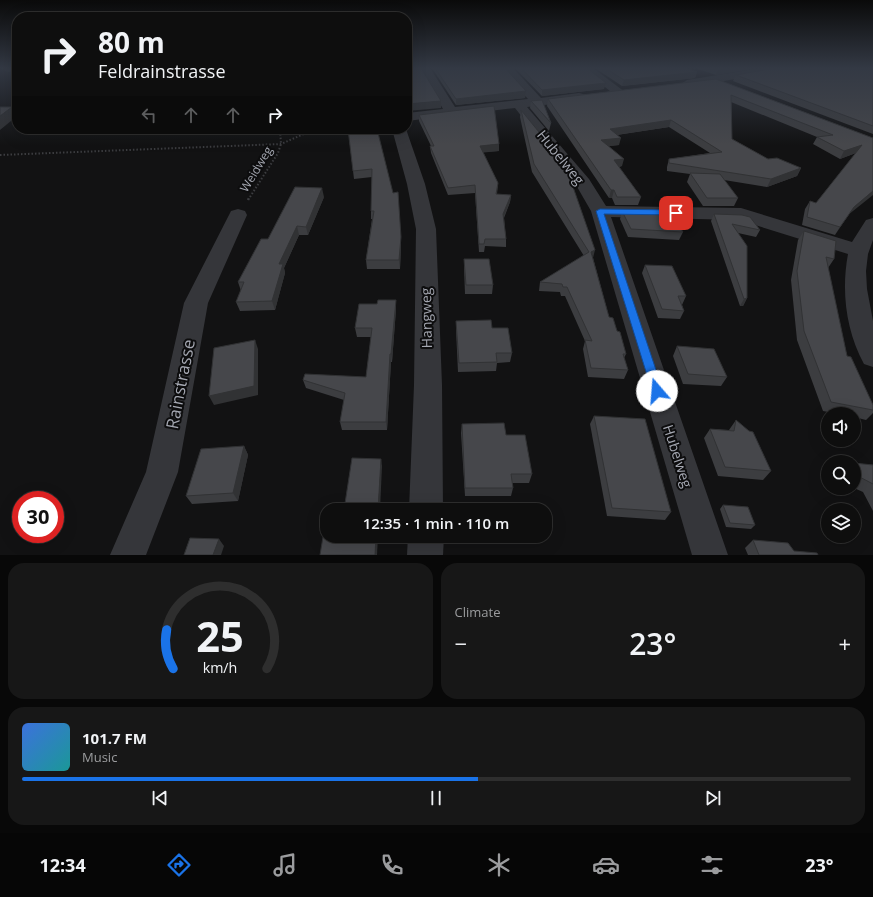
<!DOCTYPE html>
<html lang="en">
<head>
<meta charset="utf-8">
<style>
  body { margin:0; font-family:"Open Sans",sans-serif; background:#171717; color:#f1f3f6; height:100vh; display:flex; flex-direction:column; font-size:15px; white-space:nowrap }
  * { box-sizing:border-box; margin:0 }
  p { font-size:13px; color:#9b9c9e }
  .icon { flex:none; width:22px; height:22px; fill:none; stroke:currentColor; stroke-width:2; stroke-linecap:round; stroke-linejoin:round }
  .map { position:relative; height:555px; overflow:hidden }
  .details { display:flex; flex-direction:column; gap:8px; padding:8px; background:#080808; flex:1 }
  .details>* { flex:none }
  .banner { position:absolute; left:12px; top:12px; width:400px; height:122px; border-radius:16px; box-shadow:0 4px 16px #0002,0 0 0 1px #2e2e2e; background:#0e0e0e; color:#f1f3f6; overflow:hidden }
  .controls { position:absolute; left:821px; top:407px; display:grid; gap:8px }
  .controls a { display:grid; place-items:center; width:40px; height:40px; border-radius:50%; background:#0e0e0e; box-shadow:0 4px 16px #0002,0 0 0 1px #2e2e2e; font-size:20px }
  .speed { position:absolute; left:12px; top:491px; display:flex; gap:8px; font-size:20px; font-weight:700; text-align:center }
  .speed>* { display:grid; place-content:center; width:52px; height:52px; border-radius:50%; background:#0e0e0e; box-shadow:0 4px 16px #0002,0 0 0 1px #2e2e2e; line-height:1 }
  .speed .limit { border:6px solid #d22; background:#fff; color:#111 }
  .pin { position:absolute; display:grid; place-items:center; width:34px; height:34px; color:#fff; margin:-17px; border-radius:8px; box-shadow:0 2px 6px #0006 }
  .me { position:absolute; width:44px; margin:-22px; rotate:342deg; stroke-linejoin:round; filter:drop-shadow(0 0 3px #0008) }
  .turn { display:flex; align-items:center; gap:14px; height:84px; padding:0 20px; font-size:18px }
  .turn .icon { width:52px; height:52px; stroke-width:2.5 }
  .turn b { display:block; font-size:28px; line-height:34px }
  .lanes { display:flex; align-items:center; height:38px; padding:0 20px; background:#0003; justify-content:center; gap:20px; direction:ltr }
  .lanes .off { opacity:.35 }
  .big { font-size:30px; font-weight:600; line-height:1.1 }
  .details .card { flex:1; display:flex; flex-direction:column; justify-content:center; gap:6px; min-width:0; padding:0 14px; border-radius:16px; background:#171717 }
  .details .dial { align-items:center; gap:0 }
  .dial svg { height:104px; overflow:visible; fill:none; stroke:#2e2e2e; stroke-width:7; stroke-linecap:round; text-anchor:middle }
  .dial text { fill:#f1f3f6; stroke:none }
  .song { display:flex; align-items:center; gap:12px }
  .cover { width:48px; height:48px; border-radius:6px; background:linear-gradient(135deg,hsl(220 70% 55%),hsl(180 70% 35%)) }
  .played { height:4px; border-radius:2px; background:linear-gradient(90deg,#1a73e8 55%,#2e2e2e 55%) }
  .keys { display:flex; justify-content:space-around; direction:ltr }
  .heat { display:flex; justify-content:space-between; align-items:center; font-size:22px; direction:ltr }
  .details .tiles { flex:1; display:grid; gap:8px; grid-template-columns:1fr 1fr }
  .card:last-child { grid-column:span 2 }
  .trip { position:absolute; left:320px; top:503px; width:232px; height:40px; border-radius:16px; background:#0e0e0e; box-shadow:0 4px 16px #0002,0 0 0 1px #2e2e2e; font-weight:600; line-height:40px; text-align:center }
  .tabs { display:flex; height:64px; justify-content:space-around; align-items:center; background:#060606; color:#9b9c9e }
  .tabs .icon { width:28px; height:28px }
  .tabs .selected { color:#1a73e8 }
  .tabs b { font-size:18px; color:#f1f3f6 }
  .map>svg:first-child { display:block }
</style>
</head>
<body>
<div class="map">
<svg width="873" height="555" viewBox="0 0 873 555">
  <rect width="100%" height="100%" fill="#121213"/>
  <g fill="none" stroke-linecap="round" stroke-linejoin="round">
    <g stroke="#3c3d40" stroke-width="2" stroke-dasharray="1.5 2" stroke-linecap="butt">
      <path d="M0,155L281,144L315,129"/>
      <path d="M250,197L278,153L281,144L280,129"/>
    </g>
    <path stroke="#3c3d40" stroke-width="2.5" stroke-dasharray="2 2.5" stroke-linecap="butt" d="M248,200L250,196"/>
    <g fill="#35363a" fill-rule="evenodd">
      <path d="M4,68H16L9,72L5,71Z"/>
      <path d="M420,68H430L455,107L528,99L502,68H513L541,98L579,93L583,94L585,97L579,101L527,107L589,179L606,206L741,208L852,242L866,220L873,218V240L868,254L866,271L867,289L873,321V367L864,364C846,331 841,291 848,254L739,220L611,217L728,555H692L591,211L576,185L515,108L407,121V113L443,109Z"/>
      <path d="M581,68H593L625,92L619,96L615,95Z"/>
      <path d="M761,68H783L778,71L687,88L681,84L687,80Z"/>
      <path d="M392,129H406L425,184L436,229L442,385L443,510H409L414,385L416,229L407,184Z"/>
      <path d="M238,209L245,211L247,215L208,303L178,472L146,555H110L146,472L184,303L229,215L231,211Z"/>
      <path d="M408,536H444L443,555H407Z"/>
    </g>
  </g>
  <g fill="#3c3d40">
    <path d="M432,68H505L526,91L525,98L456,105Z"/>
    <path d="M515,68H587L604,89L542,96Z"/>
    <path d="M595,68H686L697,72L695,78L622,86Z"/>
    <path d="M695,68H756L716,75Z"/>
    <path d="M873,68V134L733,81L736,75Z"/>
    <path d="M716,79L873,138L848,215L835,235L802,225L805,209L810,201L816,203L856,153L840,159L813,144L817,137L731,102L732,139L768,159L801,168L797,176L767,187L724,180L738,198L734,206H703L687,182L690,174L667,171V167L669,159L710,153L669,127L617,135L619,145L609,146L622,166L619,167L641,197L638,205H615L612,198H609L547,106L548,99Z"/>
    <path d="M531,101L551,123L549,131L530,108Z"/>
    <path d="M521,110L593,258L609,317L617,331L626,354L624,358L628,370L624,379L588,377L583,349L585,341L565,296H561L560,292L539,291L540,282L584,256L532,172L520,117Z"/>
    <path d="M419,115L499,151L483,152L498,183L497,194L511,195L510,202L504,218L506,239V247L485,246L484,252H479L475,193L448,195L431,153L430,146H431L419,121Z"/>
    <path d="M348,129H377L401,246L400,269H367L366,260L372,219H371V211L372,177L354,179Z"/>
    <path d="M324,197L308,235H299L284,268L285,273L275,310L240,311L236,302L241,291L238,282L268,239Z"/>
    <path d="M622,211L683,232L679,240L628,237L620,219Z"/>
    <path d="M714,214L760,230L756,237L738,233L747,298L743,306H740L711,221Z"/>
    <path d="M804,231L834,259L828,268L847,356L873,405V413L866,420L854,417V414H839L823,411L797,340L791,280L798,240Z"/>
    <path d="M464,259L493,285L492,294H465L464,268Z"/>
    <path d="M645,265L686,296L682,305L684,311L680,319L658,318L642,273Z"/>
    <path d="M396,300V309L392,362H391L387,430H342L340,422L344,400L306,388L303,380L366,377L371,337H357L355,328L377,304Z"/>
    <path d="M456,321L492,328L512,353L510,362L497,363L496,371L458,372L456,330Z"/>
    <path d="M677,346L727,377L721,386L683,384L673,356Z"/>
    <path d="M594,416L671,512L665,520L607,516L590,424Z"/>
    <path d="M736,420L771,471L763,480L718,476L704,438L710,429L729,430Z"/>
    <path d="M462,424L506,435L532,474L529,483H512L513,488L511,496H465L461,433Z"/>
    <path d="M244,446L248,455L238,501L192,504L186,496Z"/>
    <path d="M828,463V475L821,471L822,469Z"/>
    <path d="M854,463L873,465V511L863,492L854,488Z"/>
    <path d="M723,505L755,525L751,529L726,527L720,509Z"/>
    <path d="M753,540L794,551L818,555H748L745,548Z"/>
  </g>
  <g fill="#313234">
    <path d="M728,68H756L716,75L718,69Z"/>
    <path d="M697,72L695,78L622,86L624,80Z"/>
    <path d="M606,83L604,89L542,96V90Z"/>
    <path d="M526,91L525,98L456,105V99Z"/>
    <path d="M441,101V108L407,111V104Z"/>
    <path d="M12,107L17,115V116L0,130V116Z"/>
    <path d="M671,120L669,127L609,136L610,129Z"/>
    <path d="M621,138L619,145L600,147L601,140Z"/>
    <path d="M499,144V151L479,153L480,146Z"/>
    <path d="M862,145L858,152L840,159L844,151Z"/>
    <path d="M624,159L622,166L612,168L614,160Z"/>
    <path d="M801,168L797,176L767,187L771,179Z"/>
    <path d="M322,188L324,197L308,235L306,227Z"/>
    <path d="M611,190H614L612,198H609Z"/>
    <path d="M873,191V195L848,215L835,235L854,207Z"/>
    <path d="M398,192L401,246L400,269L399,260Z"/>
    <path d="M511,195L510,202L502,221L503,214Z"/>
    <path d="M297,226L299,235L284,268L285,273L275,310L272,301L279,264Z"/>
    <path d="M595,250L593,258L591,252Z"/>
    <path d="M747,298L743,306H740L744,299Z"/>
    <path d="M396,300V309L392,362L391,354Z"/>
    <path d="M255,340L258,349V395L214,405L209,396Z"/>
    <path d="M390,354L391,362L387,430L386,422Z"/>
    <path d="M244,446L248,455L238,501L233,493Z"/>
    <path d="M381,459L382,466L380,510H378Z"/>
    <path d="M376,536H378L377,555H375Z"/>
    <path d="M219,539L224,546L221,555H213Z"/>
  </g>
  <g fill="#46474b" stroke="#313234">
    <path d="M407,68H421L441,101L407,104Z"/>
    <path d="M435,68H505L526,91L456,99Z"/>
    <path d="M521,68H587L606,83L542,90Z"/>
    <path d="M605,68H686L697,72L624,80Z"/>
    <path d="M714,68H728L718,69Z"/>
    <path d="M775,68H873V126L736,75Z"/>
    <path d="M716,79L873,138V191L854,207L840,227L807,217L810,201L816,203L862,145L844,151L817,137L833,135L731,95L732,139L768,159L777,158L801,168L771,179L669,163V159L722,152L671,120L610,129L621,138L601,140L624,159L614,160L641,197H617L614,190H611L548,99Z"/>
    <path d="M542,100L551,123L531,101Z"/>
    <path d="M494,106L499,144L480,146L498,183L496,194L511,195L503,214L506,239H485L484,244H479L475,185L448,188L430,146H434L419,115Z"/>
    <path d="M0,107H12L0,116Z"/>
    <path d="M521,110L565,164L595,250L591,252L609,317L613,318L617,331L620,332L626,354H623L628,370L591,368L585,340L592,341L567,287H563L562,284L540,282L589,252L534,164Z"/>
    <path d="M348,129H377L393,193L398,192L401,237L399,260H366L374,211H371L372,169L353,171Z"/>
    <path d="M690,173L720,174L738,198H707Z"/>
    <path d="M295,187L322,188L306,227L297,226L279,264H283L272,301L236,302L244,282H238L261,239H268Z"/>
    <path d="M622,211L671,212L683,232L631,229Z"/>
    <path d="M714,214L742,215L750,217L760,230L732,224L747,246V298L744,299Z"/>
    <path d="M804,231L836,241L834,259L826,257L847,356L851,357L873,405V410L831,402L804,331L797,271Z"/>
    <path d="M464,259H489L493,285H466Z"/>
    <path d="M645,265L672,266L686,296H678L684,311L662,309Z"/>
    <path d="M378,300H396L391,354H390L386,422H340L345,393L303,380L305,374L366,377L372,328H355L359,304H377Z"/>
    <path d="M491,320L492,328H508L512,353H496L497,362L459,363L456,321Z"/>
    <path d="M255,340L254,386L209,396L214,348Z"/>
    <path d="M677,346L714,349L727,377L688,374Z"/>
    <path d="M594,416L645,419L671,512L612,508Z"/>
    <path d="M736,420L749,431L753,432L771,471L725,467L710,429L734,431Z"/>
    <path d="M504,423L506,435H525L532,474H511L513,488H465L462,424Z"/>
    <path d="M244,446L233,493L186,496L201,449Z"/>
    <path d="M352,458L381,459L378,510H344Z"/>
    <path d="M831,460L846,462H831Z"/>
    <path d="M854,463L873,465V484L854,474Z"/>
    <path d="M723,505L748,507L755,525L730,523Z"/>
    <path d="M327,513V536H376L375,555H320Z"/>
    <path d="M190,538L219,539L213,555H184Z"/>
    <path d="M753,540L788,543L794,551L817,553L818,555H759Z"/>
  </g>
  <linearGradient id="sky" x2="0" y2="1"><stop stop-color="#0a0a0a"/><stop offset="0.47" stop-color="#333944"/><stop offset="1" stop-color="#333944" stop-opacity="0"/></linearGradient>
  <rect width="873" height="145" fill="url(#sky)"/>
  <path fill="#1a73e8" stroke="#114b97" d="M600,209L676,210L680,213L676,215L604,214L663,391L661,394L657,395L653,394L652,391L596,211Z"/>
  <g text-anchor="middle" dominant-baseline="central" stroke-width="4" stroke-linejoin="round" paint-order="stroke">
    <g font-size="12" fill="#a5a8b2" stroke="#0d0d0e">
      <text transform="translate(256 169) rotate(-59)">Weidweg</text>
    </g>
    <g font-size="14" fill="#a5a8b2" stroke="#0d0d0e">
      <text transform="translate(561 157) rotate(51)">Hubelweg</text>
      <text transform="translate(426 318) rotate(-91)">Hangweg</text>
      <text transform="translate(678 456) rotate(72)">Hubelweg</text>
    </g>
    <g font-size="17" fill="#a5a8b2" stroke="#0d0d0e">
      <text transform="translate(180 384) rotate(-79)">Rainstrasse</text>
    </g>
  </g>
</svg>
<div class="controls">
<a><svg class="icon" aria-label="sound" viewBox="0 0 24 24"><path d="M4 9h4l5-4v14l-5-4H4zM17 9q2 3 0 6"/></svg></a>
<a><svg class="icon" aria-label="search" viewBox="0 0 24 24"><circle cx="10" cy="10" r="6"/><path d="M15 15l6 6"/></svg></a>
<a><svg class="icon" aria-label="layers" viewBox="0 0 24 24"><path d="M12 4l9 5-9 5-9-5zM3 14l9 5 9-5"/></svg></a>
</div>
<div class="speed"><div class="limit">30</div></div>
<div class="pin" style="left:676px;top:213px;background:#d93025"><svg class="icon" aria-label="arrive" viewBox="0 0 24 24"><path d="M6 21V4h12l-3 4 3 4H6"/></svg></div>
<svg class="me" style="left:657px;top:391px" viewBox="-20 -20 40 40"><circle r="19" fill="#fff"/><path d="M0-13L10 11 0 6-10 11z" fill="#1a73e8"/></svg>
<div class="trip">12:35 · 1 min · 110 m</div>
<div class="banner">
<div class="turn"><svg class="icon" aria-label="right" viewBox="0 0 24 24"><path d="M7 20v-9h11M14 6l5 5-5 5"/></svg><div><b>80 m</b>Feldrainstrasse</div></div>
<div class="lanes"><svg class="icon off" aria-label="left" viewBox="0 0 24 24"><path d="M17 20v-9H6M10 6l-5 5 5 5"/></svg><svg class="icon off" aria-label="ahead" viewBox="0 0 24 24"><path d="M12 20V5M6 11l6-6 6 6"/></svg><svg class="icon off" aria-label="ahead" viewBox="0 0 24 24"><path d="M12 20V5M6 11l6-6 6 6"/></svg><svg class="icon" aria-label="right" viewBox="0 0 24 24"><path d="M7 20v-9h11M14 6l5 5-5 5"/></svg></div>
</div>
</div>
<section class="details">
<div class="tiles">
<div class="card dial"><svg viewBox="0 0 100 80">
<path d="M14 69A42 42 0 1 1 86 69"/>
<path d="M14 69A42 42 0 0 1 9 39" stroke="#1a73e8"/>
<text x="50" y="56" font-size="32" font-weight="700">25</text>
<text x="50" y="72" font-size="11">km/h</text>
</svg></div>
<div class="card"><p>Climate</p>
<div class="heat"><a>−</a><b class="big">23°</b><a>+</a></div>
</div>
<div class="card">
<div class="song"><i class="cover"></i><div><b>101.7 FM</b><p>Music</p></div></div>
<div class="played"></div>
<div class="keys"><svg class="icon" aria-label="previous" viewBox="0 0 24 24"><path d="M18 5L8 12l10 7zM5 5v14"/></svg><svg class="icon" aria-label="pause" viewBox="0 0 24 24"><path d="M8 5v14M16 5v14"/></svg><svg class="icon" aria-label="next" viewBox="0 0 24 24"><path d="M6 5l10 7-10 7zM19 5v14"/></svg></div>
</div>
</div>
</section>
<nav class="tabs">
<b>12:34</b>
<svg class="icon selected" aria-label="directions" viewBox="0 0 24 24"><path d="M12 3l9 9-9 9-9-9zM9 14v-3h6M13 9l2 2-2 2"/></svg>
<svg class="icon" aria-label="music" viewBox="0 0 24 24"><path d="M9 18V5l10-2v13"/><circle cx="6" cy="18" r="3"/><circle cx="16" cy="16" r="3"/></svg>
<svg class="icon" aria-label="phone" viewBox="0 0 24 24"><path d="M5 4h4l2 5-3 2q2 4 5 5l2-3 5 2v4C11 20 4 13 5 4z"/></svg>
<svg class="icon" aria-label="climate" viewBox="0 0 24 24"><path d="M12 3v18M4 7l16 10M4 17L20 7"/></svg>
<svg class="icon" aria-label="car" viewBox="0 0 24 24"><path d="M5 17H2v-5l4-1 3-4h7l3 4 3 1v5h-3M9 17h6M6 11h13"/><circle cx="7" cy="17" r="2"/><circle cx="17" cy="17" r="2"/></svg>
<svg class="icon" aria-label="filters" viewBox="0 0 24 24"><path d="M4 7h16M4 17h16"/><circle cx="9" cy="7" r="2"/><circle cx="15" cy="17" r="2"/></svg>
<b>23°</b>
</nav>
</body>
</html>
